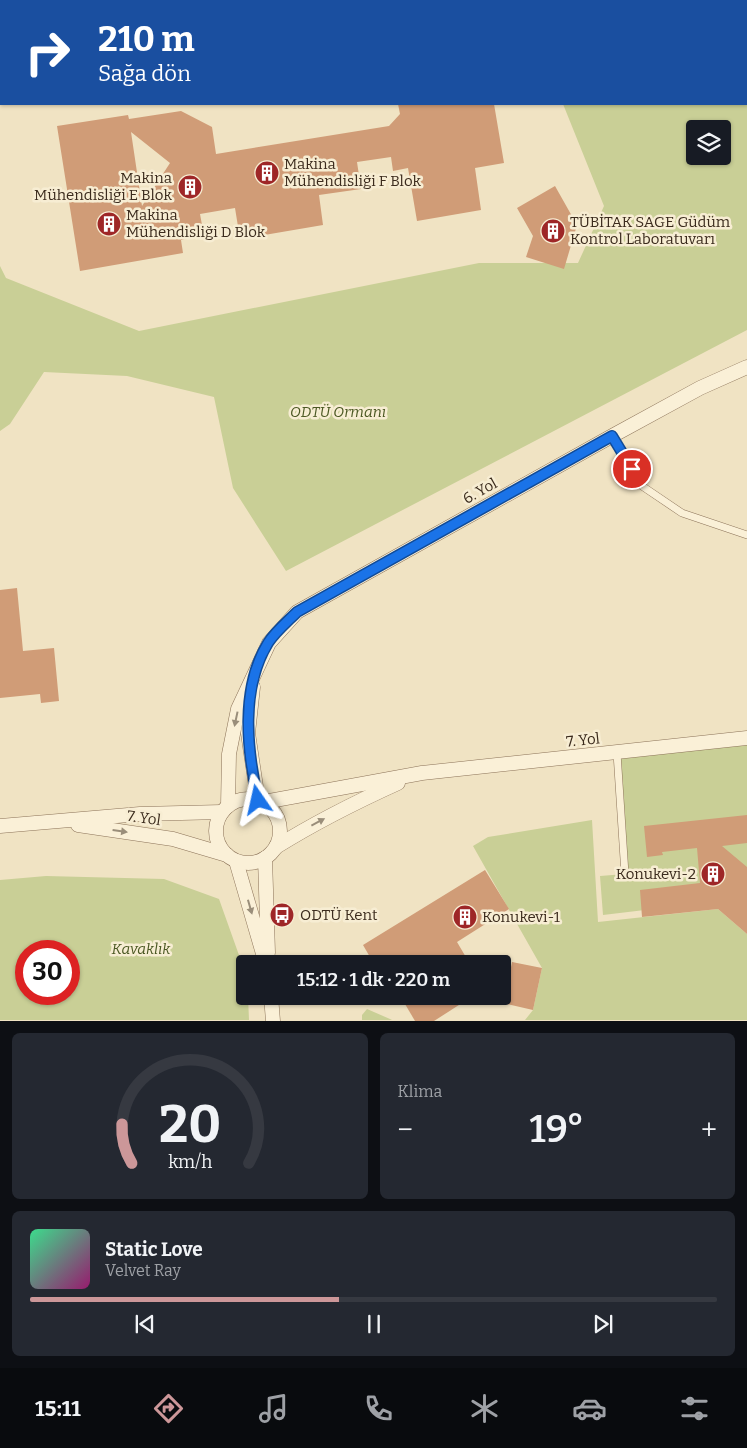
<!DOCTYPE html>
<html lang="tr">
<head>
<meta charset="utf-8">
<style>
  body { margin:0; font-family:Bitter,serif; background:#242831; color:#f1f3f6; height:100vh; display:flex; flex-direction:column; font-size:19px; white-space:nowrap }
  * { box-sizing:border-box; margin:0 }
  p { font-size:16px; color:#9ea1a6 }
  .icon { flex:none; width:28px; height:28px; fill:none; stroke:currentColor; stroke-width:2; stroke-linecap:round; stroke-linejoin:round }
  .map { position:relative; height:1021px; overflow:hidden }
  .sheet { display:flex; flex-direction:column; gap:12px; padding:12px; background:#0d0f14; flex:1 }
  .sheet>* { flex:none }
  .guide { position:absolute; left:0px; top:0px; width:748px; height:105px; box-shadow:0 1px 4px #0004; background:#1a4fa0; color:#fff; overflow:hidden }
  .controls { position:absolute; left:686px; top:120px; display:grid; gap:10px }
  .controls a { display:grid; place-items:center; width:45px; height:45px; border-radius:5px; background:#171b24; box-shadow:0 1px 4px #0004; font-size:25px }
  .speed { position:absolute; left:15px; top:940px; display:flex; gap:10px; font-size:25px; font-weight:700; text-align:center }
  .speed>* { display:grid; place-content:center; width:65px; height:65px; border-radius:50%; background:#171b24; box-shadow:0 1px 4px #0004; line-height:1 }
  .speed .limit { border:8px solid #d22; background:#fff; color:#111 }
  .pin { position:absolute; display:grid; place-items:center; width:42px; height:42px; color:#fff; margin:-21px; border:2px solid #fff; border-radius:50%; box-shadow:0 1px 5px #0007 }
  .me { position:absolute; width:55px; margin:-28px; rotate:349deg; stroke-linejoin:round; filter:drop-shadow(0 0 4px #0008) }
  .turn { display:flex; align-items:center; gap:18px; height:105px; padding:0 15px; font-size:22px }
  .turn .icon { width:65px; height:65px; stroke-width:2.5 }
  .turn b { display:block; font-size:35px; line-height:42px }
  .big { font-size:38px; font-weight:600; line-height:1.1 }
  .sheet .card { flex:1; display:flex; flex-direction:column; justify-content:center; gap:8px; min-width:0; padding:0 18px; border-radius:8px; background:#242831 }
  .sheet .dial { align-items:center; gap:0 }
  .dial svg { height:130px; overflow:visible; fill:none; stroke:#363941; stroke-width:7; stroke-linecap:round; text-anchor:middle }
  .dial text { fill:#f1f3f6; stroke:none }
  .song { display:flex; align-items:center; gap:15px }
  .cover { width:60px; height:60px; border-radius:8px; background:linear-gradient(135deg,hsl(150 70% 55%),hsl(320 70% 35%)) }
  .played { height:5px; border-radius:2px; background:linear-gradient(90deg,#cc9799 45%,#363941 45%) }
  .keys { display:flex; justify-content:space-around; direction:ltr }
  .heat { display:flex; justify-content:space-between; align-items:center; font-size:28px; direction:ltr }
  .sheet .tiles { flex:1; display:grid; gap:12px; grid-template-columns:1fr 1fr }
  .card:last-child { grid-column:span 2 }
  .trip { position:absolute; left:236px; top:955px; width:275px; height:50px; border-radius:5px; background:#171b24; box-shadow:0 1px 4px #0004; font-weight:600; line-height:50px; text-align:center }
  .tabs { display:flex; height:80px; justify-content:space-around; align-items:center; background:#090b0e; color:#9ea1a6 }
  .tabs .icon { width:35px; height:35px }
  .tabs .active { color:#cc9799 }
  .tabs b { font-size:22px; color:#f1f3f6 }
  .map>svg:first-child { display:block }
</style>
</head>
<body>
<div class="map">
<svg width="747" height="1021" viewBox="0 0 747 1021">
  <rect width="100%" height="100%" fill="#f0e3c3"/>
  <g fill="#c9cf96" fill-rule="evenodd">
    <path d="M0,0H238L1,1V25Z"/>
    <path d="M246,0H351L343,1Z"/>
    <path d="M449,0H747V330L286,571L233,488L214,397L127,376L44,372L10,424L0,431V266L6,278L139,331L479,263H578L604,206L563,104H746V1ZM695,129H722V156H695Z"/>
    <path d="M747,738V928L720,901L603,915L600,876L625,874L617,753Z"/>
    <path d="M592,820L598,922L718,909L747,934V1020H525L533,1010L542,968L473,846L488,837Z"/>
    <path d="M46,876L164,879L219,899L245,972V996H248L249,1020H0V880ZM69,951V994H26V951Z"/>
    <path d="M367,1009L390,1019L392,1020H362V1015Z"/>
  </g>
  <g fill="#d09c77" fill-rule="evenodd">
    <path d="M398,104H494L504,163L475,168L481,210L417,221L408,168L393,171L391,157L357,162L361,189L319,195L323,225L240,239L235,208L200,214L202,225L192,227L193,238L181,240L183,253L80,271L57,126L128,115L129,119L181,111L212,127L216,154L389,126L400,114ZM131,132L170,163L142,206Z"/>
    <path d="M555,186L577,225L564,269L526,257L533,236L517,208Z"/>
    <path d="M17,588L23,651L54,648L59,701L41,703L40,694L0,698V590Z"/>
    <path d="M747,815V843L722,846L747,867V934L718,909L642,917L640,890L700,883L697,848L662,852L663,855L647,857L644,826Z"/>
    <path d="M485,870L509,909L457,942L470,964H374L363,945Z"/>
    <path d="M512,962L542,968L533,1010L502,1003V976L509,977Z"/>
    <path d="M418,996H473L434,1021H415L405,1004Z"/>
  </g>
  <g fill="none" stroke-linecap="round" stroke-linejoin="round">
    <defs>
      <g id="service">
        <path d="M612,436L642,486L682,513L747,535"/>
        <path d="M617,753L625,874"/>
      </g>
      <g id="minor">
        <path d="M253,687L248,733L258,800"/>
        <circle cx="248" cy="831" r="32"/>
        <path d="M264,802L422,773L747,738"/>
        <path d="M228,806L229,754L238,709L269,643L297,612L612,436L700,388L747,367"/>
        <path d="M78,825L173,839L227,855"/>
        <path d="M0,826L140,814L222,812"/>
        <path d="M276,847C316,822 356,802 398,783"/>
        <path d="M265,858L268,953"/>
        <path d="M236,861L266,964"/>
        <path d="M271,996L273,1021"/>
      </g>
    </defs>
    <use href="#service" stroke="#8c7359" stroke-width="8"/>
    <use href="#minor" stroke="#8c7359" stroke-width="15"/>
    <use href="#service" stroke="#faf0d7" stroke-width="7"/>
    <use href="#minor" stroke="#faf0d7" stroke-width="14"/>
  </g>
  <defs><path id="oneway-solid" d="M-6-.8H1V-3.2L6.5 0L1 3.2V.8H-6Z" transform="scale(1.25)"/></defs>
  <g fill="#9a8e7a">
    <use href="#oneway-solid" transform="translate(236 719) rotate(102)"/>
    <use href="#oneway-solid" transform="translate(318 822) rotate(-28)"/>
    <use href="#oneway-solid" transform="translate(120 831) rotate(8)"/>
    <use href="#oneway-solid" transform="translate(250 907) rotate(74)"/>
  </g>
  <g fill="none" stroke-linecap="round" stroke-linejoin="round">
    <defs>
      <path id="route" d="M258,800C247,750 240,689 268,643C275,632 287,622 297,612L612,436L632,469"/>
    </defs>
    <use href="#route" stroke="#114b97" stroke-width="12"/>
    <use href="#route" stroke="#1a73e8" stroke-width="9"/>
  </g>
  <defs>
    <symbol id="building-disc" viewBox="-11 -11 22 22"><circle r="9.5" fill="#9e2627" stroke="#f7edd3"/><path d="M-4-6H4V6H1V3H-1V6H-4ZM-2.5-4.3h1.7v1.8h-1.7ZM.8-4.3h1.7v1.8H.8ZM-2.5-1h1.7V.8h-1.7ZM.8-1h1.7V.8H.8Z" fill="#fff"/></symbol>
    <symbol id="bus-disc" viewBox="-11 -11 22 22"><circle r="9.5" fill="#9e2627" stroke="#f7edd3"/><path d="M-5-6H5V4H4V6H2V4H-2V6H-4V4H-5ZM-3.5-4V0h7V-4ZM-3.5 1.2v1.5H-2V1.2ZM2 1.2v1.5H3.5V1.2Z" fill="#fff"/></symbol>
  </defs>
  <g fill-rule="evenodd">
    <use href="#building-disc" x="253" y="159" width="28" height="28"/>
    <use href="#building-disc" x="176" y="173" width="28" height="28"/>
    <use href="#building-disc" x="95" y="210" width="28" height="28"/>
    <use href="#building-disc" x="539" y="217" width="28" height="28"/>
    <use href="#building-disc" x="699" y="860" width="28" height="28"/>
    <use href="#bus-disc" x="268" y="901" width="28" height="28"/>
    <use href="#building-disc" x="451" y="903" width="28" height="28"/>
  </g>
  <g text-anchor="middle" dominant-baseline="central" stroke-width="5" stroke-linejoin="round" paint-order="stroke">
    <g font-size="15" fill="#3b2b1d" stroke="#f7edd3" text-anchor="start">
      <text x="284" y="164">Makina<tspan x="284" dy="17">Mühendisliği F Blok</tspan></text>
      <text x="172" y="178" text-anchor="end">Makina<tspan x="172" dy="17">Mühendisliği E Blok</tspan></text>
      <text x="126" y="215">Makina<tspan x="126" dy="17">Mühendisliği D Blok</tspan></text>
      <text x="570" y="222">TÜBİTAK SAGE Güdüm<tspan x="570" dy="17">Kontrol Laboratuvarı</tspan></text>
      <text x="696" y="874" text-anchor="end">Konukevi-2</text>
      <text x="300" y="915">ODTÜ Kent</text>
      <text x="482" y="917">Konukevi-1</text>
    </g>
    <g font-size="15" font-style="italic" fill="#4b5823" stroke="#f7edd3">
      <text x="338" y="412">ODTÜ Ormanı</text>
      <text x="141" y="949">Kavaklık</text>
    </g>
    <g font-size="15" fill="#3b2b1d" stroke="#f7edd3">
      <text transform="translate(480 491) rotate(-29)">6. Yol</text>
      <text transform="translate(583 740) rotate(-6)">7. Yol</text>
      <text transform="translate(144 818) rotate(8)">7. Yol</text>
    </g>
  </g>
</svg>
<div class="controls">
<a><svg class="icon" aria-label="layers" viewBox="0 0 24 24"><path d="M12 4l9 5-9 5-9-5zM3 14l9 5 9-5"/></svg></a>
</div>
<div class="speed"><div class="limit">30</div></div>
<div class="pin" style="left:632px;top:469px;background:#d93025"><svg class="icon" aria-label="arrive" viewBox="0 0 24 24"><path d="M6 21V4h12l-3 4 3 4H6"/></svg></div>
<svg class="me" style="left:258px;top:800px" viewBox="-20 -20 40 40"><path d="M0-17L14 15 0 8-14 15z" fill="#1a73e8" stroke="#fff" stroke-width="4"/></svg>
<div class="trip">15:12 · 1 dk · 220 m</div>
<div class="guide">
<div class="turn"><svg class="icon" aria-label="right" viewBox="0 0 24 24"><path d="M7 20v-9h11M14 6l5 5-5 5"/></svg><div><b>210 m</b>Sağa dön</div></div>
</div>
</div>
<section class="sheet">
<div class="tiles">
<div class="card dial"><svg viewBox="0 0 100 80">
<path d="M14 69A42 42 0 1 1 86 69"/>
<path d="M14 69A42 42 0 0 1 8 45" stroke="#cc9799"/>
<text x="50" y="56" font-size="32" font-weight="700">20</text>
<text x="50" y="72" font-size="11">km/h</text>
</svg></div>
<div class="card"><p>Klima</p>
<div class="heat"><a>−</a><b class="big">19°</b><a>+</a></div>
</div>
<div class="card">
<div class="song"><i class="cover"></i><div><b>Static Love</b><p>Velvet Ray</p></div></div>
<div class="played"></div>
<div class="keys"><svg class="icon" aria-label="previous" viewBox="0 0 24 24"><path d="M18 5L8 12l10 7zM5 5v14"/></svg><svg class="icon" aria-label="pause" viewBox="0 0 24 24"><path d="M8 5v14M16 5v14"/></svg><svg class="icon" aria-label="next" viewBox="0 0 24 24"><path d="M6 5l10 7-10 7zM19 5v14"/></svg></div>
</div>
</div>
</section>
<nav class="tabs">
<b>15:11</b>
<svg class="icon active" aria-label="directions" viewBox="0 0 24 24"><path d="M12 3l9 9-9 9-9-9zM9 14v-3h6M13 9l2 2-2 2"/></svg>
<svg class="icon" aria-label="music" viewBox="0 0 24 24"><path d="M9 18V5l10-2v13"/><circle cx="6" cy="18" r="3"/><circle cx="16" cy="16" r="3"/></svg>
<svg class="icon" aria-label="phone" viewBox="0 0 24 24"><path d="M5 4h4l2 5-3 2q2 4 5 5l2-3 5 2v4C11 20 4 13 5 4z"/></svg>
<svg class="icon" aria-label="climate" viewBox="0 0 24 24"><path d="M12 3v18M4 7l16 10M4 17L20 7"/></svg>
<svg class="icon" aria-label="car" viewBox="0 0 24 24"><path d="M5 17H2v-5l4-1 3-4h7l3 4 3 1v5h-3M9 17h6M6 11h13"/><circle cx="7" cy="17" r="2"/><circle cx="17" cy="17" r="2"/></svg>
<svg class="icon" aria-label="filters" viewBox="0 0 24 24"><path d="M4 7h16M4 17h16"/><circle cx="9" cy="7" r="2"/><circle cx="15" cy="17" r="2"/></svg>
</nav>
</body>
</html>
